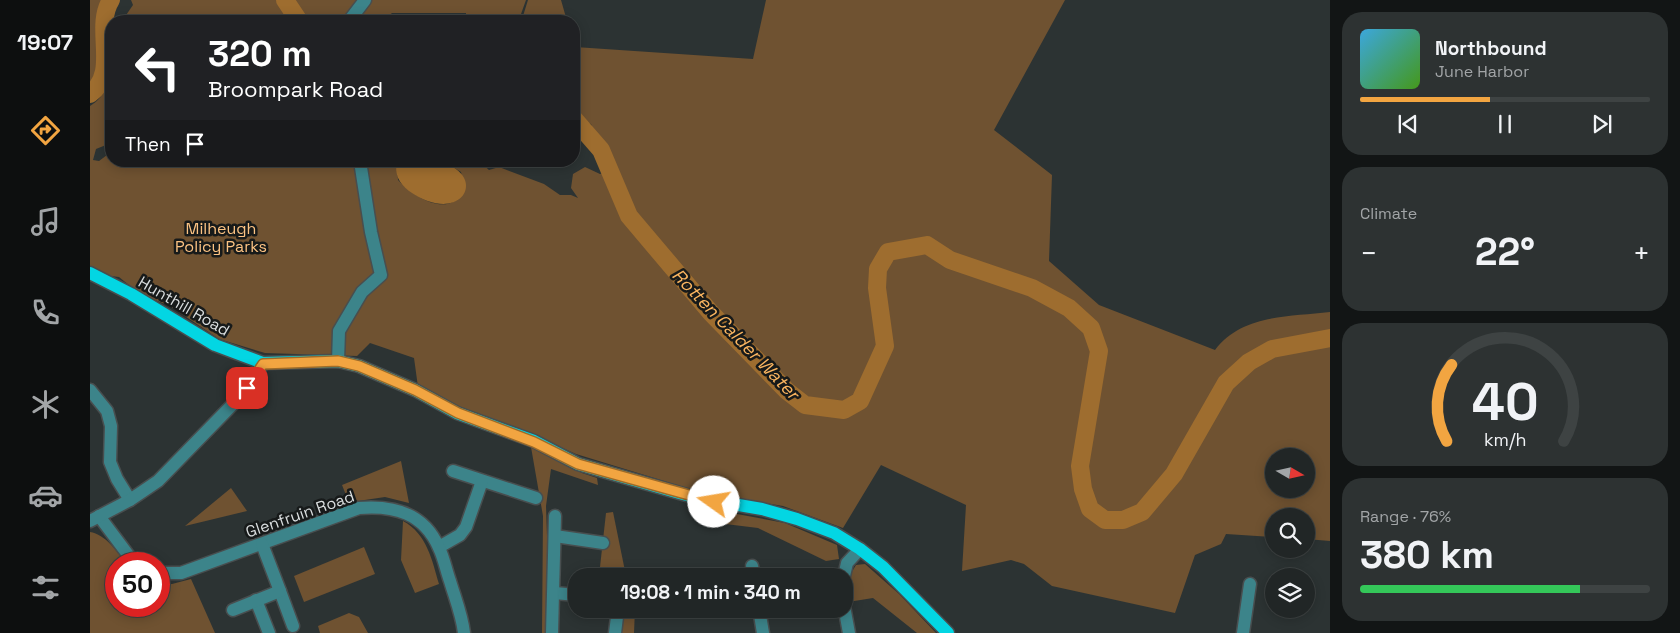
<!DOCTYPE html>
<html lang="en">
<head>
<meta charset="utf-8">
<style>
  body { margin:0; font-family:"Space Grotesk",sans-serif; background:#2d3232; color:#f1f3f6; height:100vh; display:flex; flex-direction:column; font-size:19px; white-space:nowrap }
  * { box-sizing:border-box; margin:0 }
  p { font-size:16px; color:#a2a5a7 }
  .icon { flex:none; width:28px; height:28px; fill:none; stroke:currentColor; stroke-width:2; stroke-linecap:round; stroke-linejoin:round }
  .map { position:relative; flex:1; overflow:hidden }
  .panel { display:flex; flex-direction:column; gap:12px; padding:12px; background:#121515; width:350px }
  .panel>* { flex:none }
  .banner { position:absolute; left:15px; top:15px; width:475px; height:152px; border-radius:20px; box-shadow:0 2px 12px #0003,0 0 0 1px #3e4343; background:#202124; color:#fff; overflow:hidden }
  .needle { width:32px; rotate:99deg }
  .fabs { position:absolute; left:1175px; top:448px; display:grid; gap:10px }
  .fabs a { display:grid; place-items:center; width:50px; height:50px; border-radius:50%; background:#212626; box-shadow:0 2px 12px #0003,0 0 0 1px #3e4343; font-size:25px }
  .speed { position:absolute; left:15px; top:552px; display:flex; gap:10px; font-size:25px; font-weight:700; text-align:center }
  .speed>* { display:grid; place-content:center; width:65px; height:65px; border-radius:50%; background:#212626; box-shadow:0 2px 12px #0003,0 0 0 1px #3e4343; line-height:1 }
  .speed .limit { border:8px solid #d22; background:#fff; color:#111 }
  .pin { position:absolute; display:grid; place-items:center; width:42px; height:42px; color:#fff; margin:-21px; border-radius:10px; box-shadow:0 2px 8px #0006 }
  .me { position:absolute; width:55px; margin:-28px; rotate:283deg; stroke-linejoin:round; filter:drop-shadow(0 0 4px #0008) }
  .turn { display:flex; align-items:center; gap:18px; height:105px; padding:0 20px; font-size:22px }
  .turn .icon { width:65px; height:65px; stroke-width:2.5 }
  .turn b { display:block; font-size:35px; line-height:42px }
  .then { display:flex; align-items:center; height:48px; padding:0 20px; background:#0003; gap:10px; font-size:19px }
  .big { font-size:38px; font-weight:600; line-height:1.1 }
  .panel .widget { flex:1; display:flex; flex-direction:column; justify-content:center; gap:8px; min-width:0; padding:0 18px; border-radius:20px; background:#2d3232 }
  .panel .dial { align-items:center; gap:0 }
  .dial svg { height:130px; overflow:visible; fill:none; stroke:#3e4343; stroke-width:7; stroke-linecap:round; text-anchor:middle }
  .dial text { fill:#f1f3f6; stroke:none }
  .song { display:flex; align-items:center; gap:15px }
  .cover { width:60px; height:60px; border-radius:8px; background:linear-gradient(135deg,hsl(200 70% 55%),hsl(100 70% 35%)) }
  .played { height:5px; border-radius:2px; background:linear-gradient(90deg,#f2a541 45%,#3e4343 45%) }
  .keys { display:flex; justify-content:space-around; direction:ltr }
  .heat { display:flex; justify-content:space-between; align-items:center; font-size:28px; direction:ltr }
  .charge { height:8px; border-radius:4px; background:linear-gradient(90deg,#34c759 76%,#3e4343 0) }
  .trip { position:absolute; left:478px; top:568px; width:285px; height:50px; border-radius:20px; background:#212626; box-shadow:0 2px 12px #0003,0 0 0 1px #3e4343; font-weight:600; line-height:50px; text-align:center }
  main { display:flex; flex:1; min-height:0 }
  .tab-bar { display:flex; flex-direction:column; width:90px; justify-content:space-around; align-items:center; background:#0d0f0f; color:#a2a5a7 }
  .tab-bar .icon { width:35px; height:35px }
  .tab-bar .on { color:#f2a541 }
  .tab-bar b { font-size:22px; color:#f1f3f6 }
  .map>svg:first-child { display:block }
</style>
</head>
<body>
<main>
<nav class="tab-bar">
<b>19:07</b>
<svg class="icon on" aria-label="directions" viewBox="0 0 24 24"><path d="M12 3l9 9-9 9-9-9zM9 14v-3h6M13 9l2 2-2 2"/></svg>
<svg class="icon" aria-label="music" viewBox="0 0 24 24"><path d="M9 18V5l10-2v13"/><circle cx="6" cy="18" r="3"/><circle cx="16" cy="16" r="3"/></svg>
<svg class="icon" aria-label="phone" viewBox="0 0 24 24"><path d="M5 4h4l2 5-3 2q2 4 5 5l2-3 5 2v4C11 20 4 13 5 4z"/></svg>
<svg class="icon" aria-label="climate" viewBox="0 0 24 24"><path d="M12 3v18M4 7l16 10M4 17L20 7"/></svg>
<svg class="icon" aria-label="car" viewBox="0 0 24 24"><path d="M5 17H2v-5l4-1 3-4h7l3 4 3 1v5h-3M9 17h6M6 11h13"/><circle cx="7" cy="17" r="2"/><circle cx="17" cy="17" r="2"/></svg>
<svg class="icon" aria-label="filters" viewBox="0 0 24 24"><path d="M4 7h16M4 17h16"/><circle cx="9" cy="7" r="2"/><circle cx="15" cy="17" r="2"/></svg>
</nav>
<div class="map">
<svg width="1240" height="633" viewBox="0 0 1240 633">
  <rect width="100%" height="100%" fill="#2c3333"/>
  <g fill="#6f5231" fill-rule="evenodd">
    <path d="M0,0H15L11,9L13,17L15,16C13,41 23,77 0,94Z"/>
    <path d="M41,0H436L431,14L433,16L438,0H471L477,21H376V13H302L292,21H32L43,5Z"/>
    <path d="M676,0H975L904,130L962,175L959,261L1009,305L1125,350C1152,314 1199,317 1240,312V541L1216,539V516H1184V537L1136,534L1131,544L1105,555L1085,613L962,586L934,564L921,560L872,571L876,505L791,465L753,528L693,506L610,492L486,454L437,432L390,416L328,387L324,358L280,343L267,356L175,353L129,339L80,306L50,294L29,277L12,275L7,270L0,268V106C17,96 19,80 21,61V143L6,149L3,160L9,161L21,152V161H307L308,180C325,198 359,219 375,190L371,172L361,166V161H389L399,170L409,167L454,184L470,195H481L488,198L481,188L483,174L495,167L510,174L520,171L501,124L484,119V44L485,47L663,59ZM1184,456H1216V489H1184Z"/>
    <path d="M441,447L492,473L507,478L508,485L461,469L456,506L457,536H460L458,633H452L453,516Z"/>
    <path d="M311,461L319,503L295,497L268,501L256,495L252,485Z"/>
    <path d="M141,488L157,511L95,526Z"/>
    <path d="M609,507L695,523L747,545L749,559L736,561L668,528L611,521Z"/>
    <path d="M523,512L536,576H509L516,513Z"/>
    <path d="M313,521C337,534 342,560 349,584L325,593L311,560Z"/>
    <path d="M0,532C15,534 28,552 36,564H26V606H69V584H82L101,579L125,633H0Z"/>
    <path d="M274,547L285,574L214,602L204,576Z"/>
    <path d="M775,564L809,594L846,633H827L783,598L758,602L757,580L766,565Z"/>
    <path d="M533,609H545L544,633H531Z"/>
    <path d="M259,613L269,617L278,633H230L228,626Z"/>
  </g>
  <path fill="#9e6d2f" d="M307,161C320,161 338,158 350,162C400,175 372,228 319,191C309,183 304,174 307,161Z"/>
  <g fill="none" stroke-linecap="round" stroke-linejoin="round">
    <g stroke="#9e6d2f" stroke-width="18">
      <path d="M195,0L209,21"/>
      <path d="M0,94C30,72 3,28 21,0"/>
      <path d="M484,119L511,150L539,216L621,313L697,391L715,405L754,410L770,401L795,346L787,288L788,269L798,252L837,245L860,260L942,288L979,308L1001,328L1009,351L990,466L993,489L1000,509L1015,520H1033L1052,512L1084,474L1136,383L1159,362L1182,349L1240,338"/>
    </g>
    <defs>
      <g id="minor">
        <path d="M259,21L275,0"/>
        <path d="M248,361L249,331L272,292L291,275L281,232L270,161"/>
        <path d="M0,390L17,411L21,426L20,462L27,479L40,500"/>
        <path d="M363,471L446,498"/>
        <path d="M9,516L42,560L49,564"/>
        <path d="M0,521L40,500L68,481L145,402L163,381L173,363"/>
        <path d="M465,536L513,543"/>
        <path d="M349,547L370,535L376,527L392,481"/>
        <path d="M662,566L664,576"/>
        <path d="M69,573H91L269,508C304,505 334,513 349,548C354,558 356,570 360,581C365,598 372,615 374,633"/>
        <path d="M754,576L757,563L770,549"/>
        <path d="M190,591L203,626"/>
        <path d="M465,593L486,595"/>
        <path d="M166,600L179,633"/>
        <path d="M754,606L759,633"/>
        <path d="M669,609L673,633"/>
        <path d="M143,610L190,591L172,544"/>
        <path d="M462,633L465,516"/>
        <path d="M525,633L527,617L526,609"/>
        <path d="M1153,633L1160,584"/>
      </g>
      <path id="major" d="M0,273L41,294L125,345L173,363L248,361L269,366L325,390L367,413L444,441L488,464L607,498L672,509L707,519L744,533L770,549L793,567L858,633"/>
    </defs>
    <use href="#minor" stroke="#484e4f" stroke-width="15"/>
    <use href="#major" stroke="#484e4f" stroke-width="15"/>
    <use href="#minor" stroke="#3c848a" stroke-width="12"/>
    <use href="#major" stroke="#03d6e3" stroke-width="12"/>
  </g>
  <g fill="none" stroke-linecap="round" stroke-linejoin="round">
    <defs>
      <path id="route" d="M157,388L173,364L248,361L269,366L325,390L368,413L444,442L488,464L624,502"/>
    </defs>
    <use href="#route" stroke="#9d6b2a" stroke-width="12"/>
    <use href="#route" stroke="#f2a541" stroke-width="9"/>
  </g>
  <g text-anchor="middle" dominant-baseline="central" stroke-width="5" stroke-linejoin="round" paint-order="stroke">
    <g font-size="16" fill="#fcc383" stroke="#171a1a">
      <text x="131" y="228">Milheugh<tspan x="131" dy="18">Policy Parks</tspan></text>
    </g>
    <g font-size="16" fill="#dadedf" stroke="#171a1a">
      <text transform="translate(94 306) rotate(30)">Hunthill Road</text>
      <text transform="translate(210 514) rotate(-19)">Glenfruin Road</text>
    </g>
    <g font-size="18" font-style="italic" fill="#fab560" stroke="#171a1a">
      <text transform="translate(646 334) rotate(46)">Rotten Calder Water</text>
    </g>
  </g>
</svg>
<div class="fabs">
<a><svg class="needle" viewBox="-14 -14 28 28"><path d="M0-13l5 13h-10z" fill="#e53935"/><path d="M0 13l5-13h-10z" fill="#a2a5a7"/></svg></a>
<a><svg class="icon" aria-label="search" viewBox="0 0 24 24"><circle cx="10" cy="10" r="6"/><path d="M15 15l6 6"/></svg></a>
<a><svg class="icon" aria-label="layers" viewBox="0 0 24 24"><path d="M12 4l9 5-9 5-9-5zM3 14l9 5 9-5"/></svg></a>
</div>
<div class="speed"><div class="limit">50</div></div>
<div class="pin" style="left:157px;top:388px;background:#d93025"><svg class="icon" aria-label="arrive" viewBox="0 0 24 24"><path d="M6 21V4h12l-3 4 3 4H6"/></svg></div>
<svg class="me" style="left:624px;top:502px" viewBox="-20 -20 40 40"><circle r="19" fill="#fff"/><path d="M0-13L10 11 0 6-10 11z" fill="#f2a541"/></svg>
<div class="trip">19:08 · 1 min · 340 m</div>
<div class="banner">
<div class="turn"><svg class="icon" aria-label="left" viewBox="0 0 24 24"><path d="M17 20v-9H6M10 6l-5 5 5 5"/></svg><div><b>320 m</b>Broompark Road</div></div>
<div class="then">Then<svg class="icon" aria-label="arrive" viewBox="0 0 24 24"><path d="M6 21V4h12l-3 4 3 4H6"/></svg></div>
</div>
</div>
<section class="panel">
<div class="widget">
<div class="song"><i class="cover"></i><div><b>Northbound</b><p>June Harbor</p></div></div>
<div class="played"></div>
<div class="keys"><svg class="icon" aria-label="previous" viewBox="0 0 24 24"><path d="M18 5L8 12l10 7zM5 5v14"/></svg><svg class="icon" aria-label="pause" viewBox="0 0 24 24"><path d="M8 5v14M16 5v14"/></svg><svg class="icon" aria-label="next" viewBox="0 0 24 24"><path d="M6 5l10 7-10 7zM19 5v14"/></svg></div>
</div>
<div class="widget"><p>Climate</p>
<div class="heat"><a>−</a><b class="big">22°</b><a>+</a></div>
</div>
<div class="widget dial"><svg viewBox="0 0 100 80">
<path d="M14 69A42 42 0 1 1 86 69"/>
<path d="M14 69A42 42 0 0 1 17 22" stroke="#f2a541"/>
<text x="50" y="56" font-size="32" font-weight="700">40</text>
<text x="50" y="72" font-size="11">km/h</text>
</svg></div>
<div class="widget"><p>Range · 76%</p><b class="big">380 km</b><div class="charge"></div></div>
</section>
</main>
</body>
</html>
